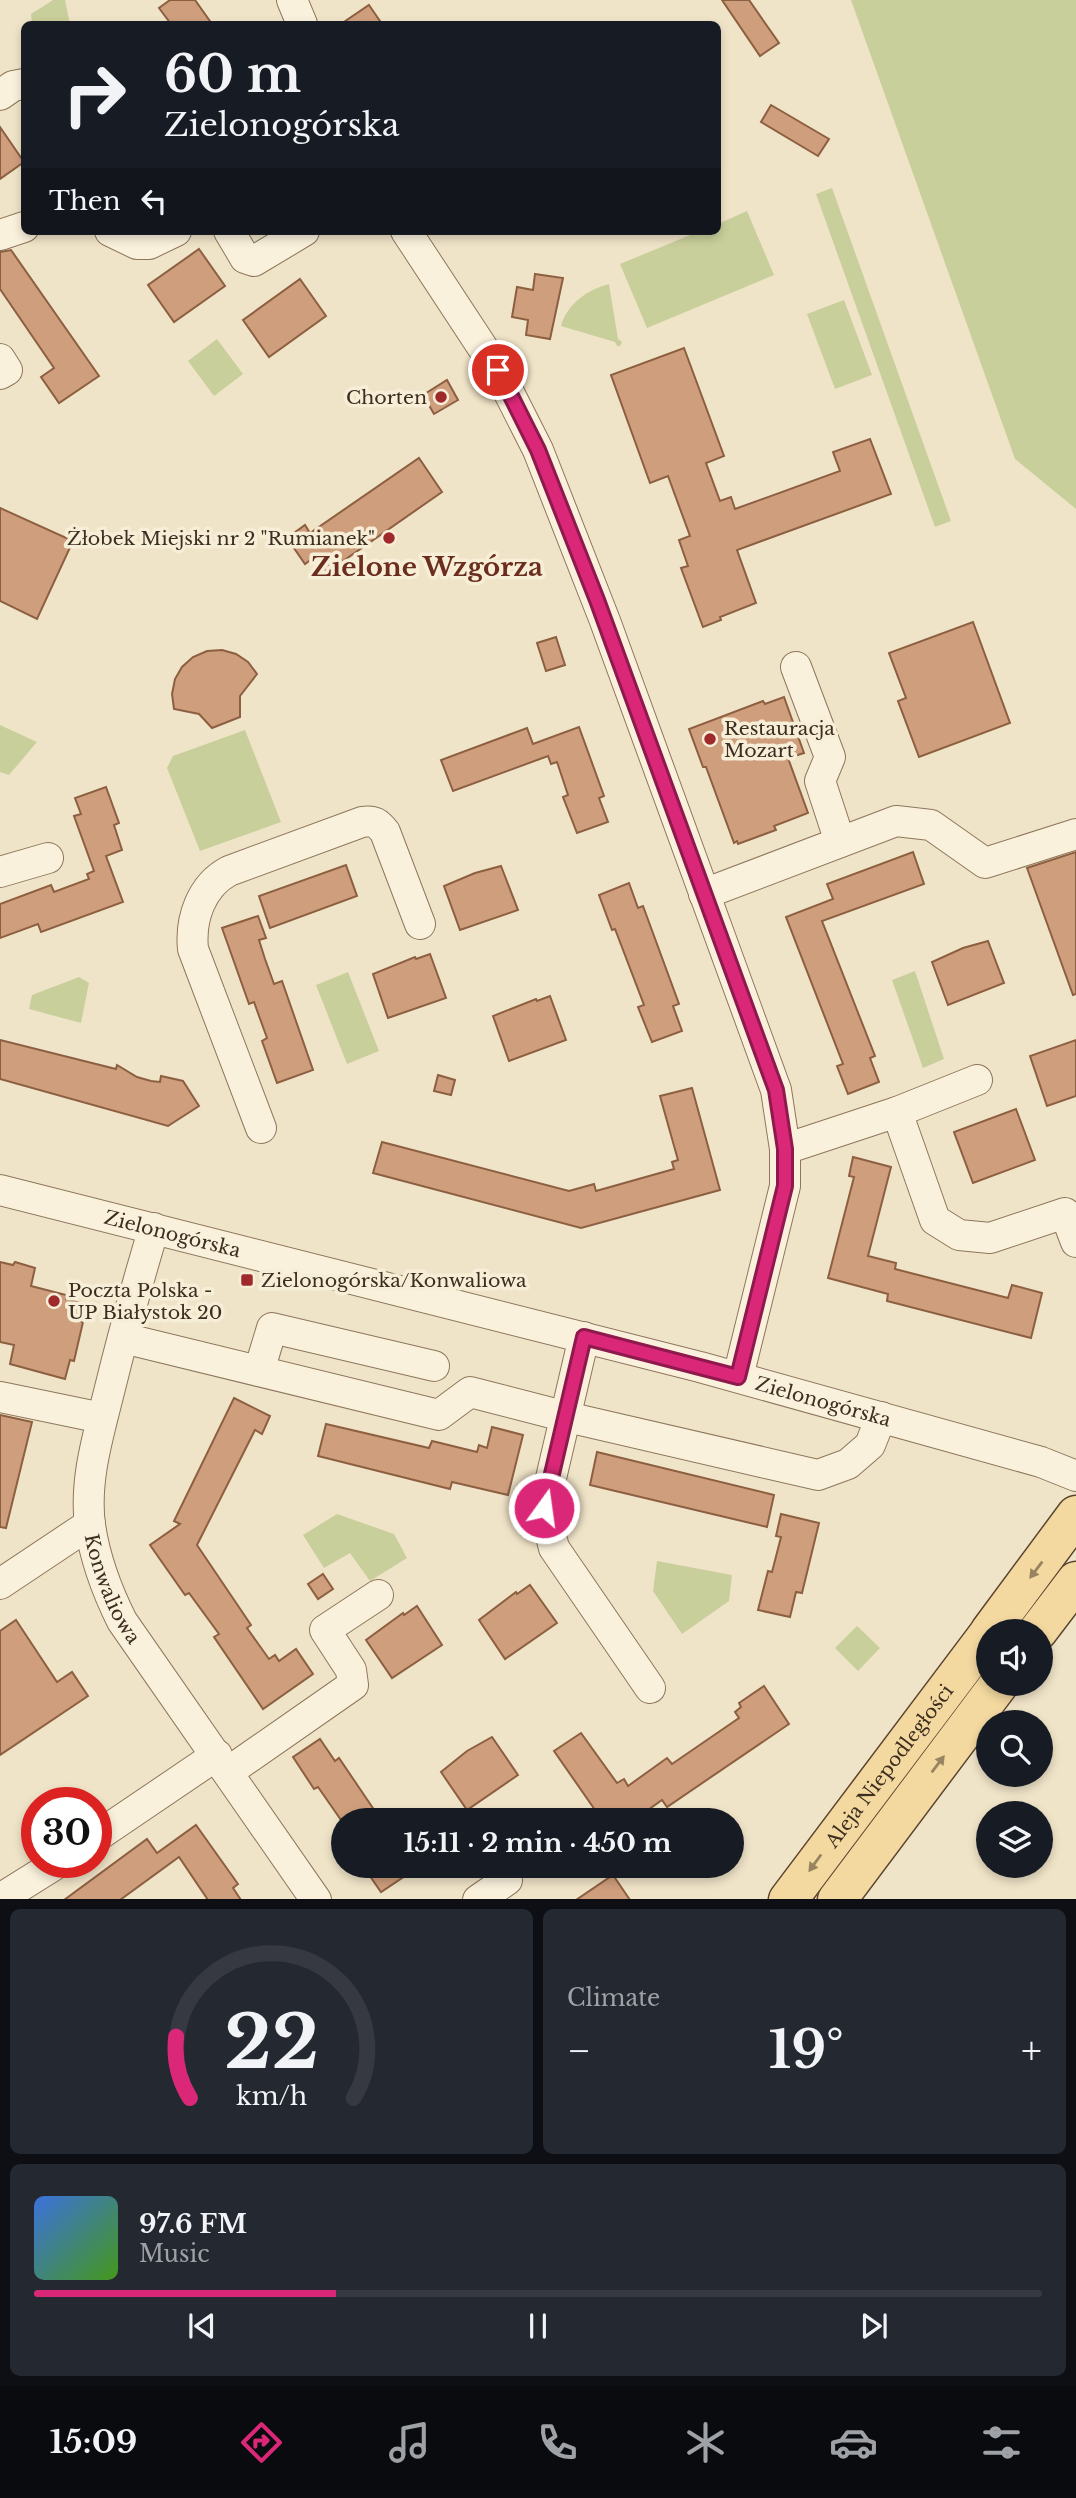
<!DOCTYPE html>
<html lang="en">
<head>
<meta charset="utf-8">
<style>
  body { margin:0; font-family:"Libre Baskerville",serif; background:#242831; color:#f1f3f6; height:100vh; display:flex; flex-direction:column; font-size:26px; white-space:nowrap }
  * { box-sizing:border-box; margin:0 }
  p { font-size:23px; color:#9ea1a6 }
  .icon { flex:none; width:38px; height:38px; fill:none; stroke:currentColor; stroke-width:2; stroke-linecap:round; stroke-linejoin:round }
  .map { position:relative; height:1899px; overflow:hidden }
  .drawer { display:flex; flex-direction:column; gap:10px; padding:10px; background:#0d0f14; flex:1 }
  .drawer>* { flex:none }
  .top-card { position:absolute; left:21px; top:21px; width:700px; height:214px; border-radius:10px; box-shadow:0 4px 10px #0003; background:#171b24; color:#f1f3f6; overflow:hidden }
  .controls { position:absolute; left:976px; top:1619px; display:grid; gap:14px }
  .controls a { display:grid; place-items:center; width:77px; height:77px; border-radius:50%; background:#171b24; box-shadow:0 4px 10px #0003; font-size:35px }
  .speed { position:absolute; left:21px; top:1787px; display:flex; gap:14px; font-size:35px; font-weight:700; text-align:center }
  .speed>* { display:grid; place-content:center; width:91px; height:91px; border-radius:50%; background:#171b24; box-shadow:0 4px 10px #0003; line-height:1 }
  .speed .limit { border:10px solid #d22; background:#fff; color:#111 }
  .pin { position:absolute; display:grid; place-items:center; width:60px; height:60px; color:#fff; margin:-30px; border:4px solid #fff; border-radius:50%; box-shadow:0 2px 7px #0007 }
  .me { position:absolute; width:77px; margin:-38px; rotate:14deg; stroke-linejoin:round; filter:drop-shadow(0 0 5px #0008) }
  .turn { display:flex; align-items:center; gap:24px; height:147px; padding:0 28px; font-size:32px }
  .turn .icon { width:91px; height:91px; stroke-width:2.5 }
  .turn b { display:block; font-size:49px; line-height:60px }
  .then { display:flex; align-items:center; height:66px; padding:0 28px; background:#0003; gap:14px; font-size:26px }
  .big { font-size:52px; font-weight:700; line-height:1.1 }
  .drawer .widget { flex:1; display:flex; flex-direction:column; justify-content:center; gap:10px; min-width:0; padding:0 24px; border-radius:10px; background:#242831 }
  .drawer .dial { align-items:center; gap:0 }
  .dial svg { height:182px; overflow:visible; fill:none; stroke:#363941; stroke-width:7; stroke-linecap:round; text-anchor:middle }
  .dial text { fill:#f1f3f6; stroke:none }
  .song { display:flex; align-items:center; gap:21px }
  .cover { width:84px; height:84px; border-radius:10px; background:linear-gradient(135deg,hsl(220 70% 55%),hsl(100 70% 35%)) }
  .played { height:7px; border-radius:4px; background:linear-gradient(90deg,#db2777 30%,#363941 30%) }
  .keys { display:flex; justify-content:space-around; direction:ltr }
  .heat { display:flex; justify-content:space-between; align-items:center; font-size:38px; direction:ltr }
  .drawer .tiles { flex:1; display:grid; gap:10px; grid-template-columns:1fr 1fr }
  .widget:last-child { grid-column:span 2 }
  .trip { position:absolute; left:331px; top:1808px; width:413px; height:70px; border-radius:35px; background:#171b24; box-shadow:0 4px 10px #0003; font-weight:700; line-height:70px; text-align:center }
  .menu { display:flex; height:112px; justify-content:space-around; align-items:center; background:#090b0e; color:#9ea1a6 }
  .menu .icon { width:49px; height:49px }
  .menu .on { color:#db2777 }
  .menu b { font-size:32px; color:#f1f3f6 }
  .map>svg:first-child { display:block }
</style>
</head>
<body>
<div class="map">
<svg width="1076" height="1900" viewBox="0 0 1076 1900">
  <rect width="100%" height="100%" fill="#f0e4c8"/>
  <g fill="#c9cf9b">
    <path d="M53,0H65L70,24H32L31,14Z"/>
    <path d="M851,0H1076V509L1015,459Z"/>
    <path d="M832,188L951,521L935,527L816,194Z"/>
    <path d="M747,211L774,275L647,328L620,264L700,231H718V224Z"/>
    <path d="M609,284L618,339L622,342L620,346H617L615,342L561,326C568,303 587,290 609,284Z"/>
    <path d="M844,300L872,375L835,389L807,314Z"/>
    <path d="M217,339L243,374L214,396L188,361Z"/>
    <path d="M0,725L37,742L9,775L0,772Z"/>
    <path d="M245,730L281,822L200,851L167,768L173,756Z"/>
    <path d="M915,971L944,1059L923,1068L892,980Z"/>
    <path d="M348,972L379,1051L347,1064L316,985Z"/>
    <path d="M79,977L89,983L81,1023L29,1009L32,995Z"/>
    <path d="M337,1514L394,1534L407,1558L370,1581L350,1553L324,1568L303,1535Z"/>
    <path d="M657,1561L732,1575L729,1601L682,1634L653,1591Z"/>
    <path d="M857,1626L880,1648L858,1671L835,1648Z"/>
  </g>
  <g fill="#cf9f7d" stroke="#8d5f41" stroke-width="2">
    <path d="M170,0H195L212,24H171L159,8Z"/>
    <path d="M722,0H749L779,43L760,56Z"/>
    <path d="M369,5L382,24H341Z"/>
    <path d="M771,105L829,139L818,156L761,122Z"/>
    <path d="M0,127L24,162L0,179Z"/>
    <path d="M199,249L225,286L174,322L148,285Z"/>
    <path d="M11,250L99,376L59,403L41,377L54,368L0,289V252Z"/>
    <path d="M535,274L563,278L550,339L526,335L528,320L512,317L517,287L533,290Z"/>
    <path d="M300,279L326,316L269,357L243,320Z"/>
    <path d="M684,348L724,456L706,463L720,501L731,497L735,509L840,471L833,452L870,439L891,494L737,550L756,603L720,617L721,620L703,627L681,568L688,566L679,540L690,536L668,476L650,483L611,375Z"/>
    <path d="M447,380L458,400L434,414L423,395Z"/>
    <path d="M419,458L442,492L323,575L312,559L305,564L287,538L305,525L310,533Z"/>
    <path d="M0,508L73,541L37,619L0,601Z"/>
    <path d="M973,622L1010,723L919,757L898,701L906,698L889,653Z"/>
    <path d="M556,637L565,665L546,671L537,643Z"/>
    <path d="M222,650L236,654L248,662L257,674L240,696V717L212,728L199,714L174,709L172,694L175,679L182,667L193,657L207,651Z"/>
    <path d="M784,697L804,753L788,758L808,813L774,826L776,830L738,844L737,841L734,843L706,767H703L689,729L763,701L765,704Z"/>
    <path d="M579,727L604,796L599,798L608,822L577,833L563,797L568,795L557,762L551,764L548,756L453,791L441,760L527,728L533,744Z"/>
    <path d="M106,787L119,823L114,825L122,850L106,856L123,902L41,932L38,924L0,938V904L51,885L54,892L89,879L87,874L94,871L74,816L81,814L75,798Z"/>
    <path d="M913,852L924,884L822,921L875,1056L870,1058L879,1082L848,1094L837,1066L843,1064L786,917L833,899L827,884Z"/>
    <path d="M1076,852V994L1073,995L1027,868Z"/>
    <path d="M346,865L357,896L270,928L259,896Z"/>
    <path d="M501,866L518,910L460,930L444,886L475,873Z"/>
    <path d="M629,883L638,908L643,906L679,1004L673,1006L682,1031L652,1042L638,1007L644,1005L615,929L612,930L599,895Z"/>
    <path d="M258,916L266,938L259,940L265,959L274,984L282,981L313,1070L277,1083L262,1041L267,1038L254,1002L249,1004L222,928Z"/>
    <path d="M988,941L1004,983L948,1005L932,962L963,948Z"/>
    <path d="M430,954L446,998L388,1018L373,974L415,957L416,959Z"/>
    <path d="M550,996L566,1040L509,1061L493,1016L536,999L537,1001Z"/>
    <path d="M0,1040L116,1069L117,1065L137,1077L151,1081L160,1082L161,1076L183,1081L199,1106L168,1126L0,1079Z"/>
    <path d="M1076,1040V1096L1047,1106L1030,1056Z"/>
    <path d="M438,1075L455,1080L451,1095L434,1091Z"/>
    <path d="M692,1088L720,1190L581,1228L373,1173L382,1142L569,1191L594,1184L596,1191L674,1169L672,1162L678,1160L660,1096Z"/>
    <path d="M1016,1109L1035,1160L973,1183L954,1132Z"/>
    <path d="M853,1157L891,1167L868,1256L896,1263L895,1269L1008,1298L1012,1285L1042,1293L1031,1338L887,1301L888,1294L828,1278L854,1177L849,1176Z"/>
    <path d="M0,1262L13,1265L15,1262L35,1268L31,1286L66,1295V1299L84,1304L80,1321L83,1322L74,1361L70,1360L65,1379L10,1364L14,1345L0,1342Z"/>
    <path d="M234,1398L270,1416L262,1434L255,1430L197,1545L251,1625L247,1628L269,1659L275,1655L279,1661L296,1649L313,1674L263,1709L214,1637L219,1634L189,1593L185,1595L150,1545L180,1524L174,1521Z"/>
    <path d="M0,1415L32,1422L6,1528L0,1527Z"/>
    <path d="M326,1424L429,1448L432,1441L477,1452L479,1445L487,1448L492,1427L523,1435L508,1495L452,1482L450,1489L318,1456Z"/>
    <path d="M597,1452L774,1495L767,1527L590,1485Z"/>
    <path d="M781,1514L819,1523L802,1593L796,1592L790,1617L758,1610L768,1571L772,1572L781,1537L776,1536Z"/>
    <path d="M323,1574L333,1589L318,1599L308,1584Z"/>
    <path d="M530,1585L557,1623L505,1659L479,1620L516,1592L517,1594Z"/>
    <path d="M417,1606L442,1645L392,1678L366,1640L403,1613L404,1615Z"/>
    <path d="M16,1620L57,1682L72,1672L88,1696L0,1755V1631Z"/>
    <path d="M764,1686L789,1724L667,1807L662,1800L634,1820H602L554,1751L581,1733L617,1783L624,1779L628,1786L667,1758L672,1764L739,1718L735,1712L741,1707L739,1703Z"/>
    <path d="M492,1737L518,1775L467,1810L441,1772L467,1751Z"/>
    <path d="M320,1739L335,1761L339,1758L381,1820H341L318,1787L314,1789L293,1757Z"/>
    <path d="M196,1825L238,1884L233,1888L241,1900H208L179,1857L120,1900H64L147,1839L157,1853Z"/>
    <path d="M363,1866H420L381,1892Z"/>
    <path d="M613,1875L630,1900H576Z"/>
  </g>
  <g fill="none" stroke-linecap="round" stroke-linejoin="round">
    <defs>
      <g id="minor">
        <path d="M292,0L302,24"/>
        <path d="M0,95L13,86L24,84"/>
        <path d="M110,231L137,244H149L176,231"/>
        <path d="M229,231L245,258L254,261L304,231"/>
        <path d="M406,231L498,371L538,450L605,621L776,1090L785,1149V1186L738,1377"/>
        <path d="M0,235L24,227"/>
        <path d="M0,359L7,370L0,374"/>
        <path d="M796,667L830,757L820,781L840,842"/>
        <path d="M0,872L48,858"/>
        <path d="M704,894L896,821L931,825L985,863L1076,834"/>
        <path d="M897,1112L977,1080"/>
        <path d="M261,1128L193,949C190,919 201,886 229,871L362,822C374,820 378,823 385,832L420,924"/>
        <path d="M785,1149L897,1112L935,1220L959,1235L990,1238L1065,1213L1076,1242"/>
        <path id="s1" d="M0,1190L700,1367L1041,1462L1076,1476"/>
        <path id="s2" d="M154,1228C138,1281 123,1335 110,1388C99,1433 84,1479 90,1525C95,1559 107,1591 122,1621L316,1900"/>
        <path d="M584,1337L544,1508L554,1548L650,1688"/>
        <path d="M123,1338L439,1415L470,1392L567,1417L818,1475L848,1464L870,1445L881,1417"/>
        <path d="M259,1371L272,1328L434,1366"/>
        <path d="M0,1397L102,1418"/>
        <path d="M0,1584L90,1524"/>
        <path d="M228,1772L353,1685L351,1670L325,1630L378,1595"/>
        <path d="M96,1837L217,1755"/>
        <path d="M0,1899L59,1862"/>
        <path d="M478,1900L507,1880"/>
      </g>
      <g id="major">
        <path d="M990,1631L1076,1515"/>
        <path d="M1038,1631L1076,1581"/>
        <path id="s3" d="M788,1900L989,1633"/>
        <path d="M837,1900L999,1684"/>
      </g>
    </defs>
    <use href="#minor" stroke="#8d765c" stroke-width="32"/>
    <use href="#major" stroke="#5b4430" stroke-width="41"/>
    <use href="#minor" stroke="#faf1dc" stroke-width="30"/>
    <use href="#major" stroke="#f3d9a0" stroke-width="38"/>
  </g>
  <defs><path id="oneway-solid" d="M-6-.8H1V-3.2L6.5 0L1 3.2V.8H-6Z" transform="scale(1.75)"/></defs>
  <g fill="#988460">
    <use href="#oneway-solid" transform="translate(1036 1570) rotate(127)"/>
    <use href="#oneway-solid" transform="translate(938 1764) rotate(-53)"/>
    <use href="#oneway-solid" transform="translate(815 1863) rotate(126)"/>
  </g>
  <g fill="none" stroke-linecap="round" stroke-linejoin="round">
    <defs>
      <path id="route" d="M498,370L538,450L597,600L776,1090L785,1149V1186L738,1377L584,1337L544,1508"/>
    </defs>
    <use href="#route" stroke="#8e194d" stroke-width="18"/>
    <use href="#route" stroke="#db2777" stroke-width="12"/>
  </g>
  <g fill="#9e2a2b" stroke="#f7eed8" stroke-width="2.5">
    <circle cx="441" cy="397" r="7"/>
    <circle cx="389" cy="538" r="7"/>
    <circle cx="710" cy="739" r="7"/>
    <rect x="240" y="1273" width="14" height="14" rx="3.5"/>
    <circle cx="54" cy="1301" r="7"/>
  </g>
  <g text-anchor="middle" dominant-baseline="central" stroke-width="7" stroke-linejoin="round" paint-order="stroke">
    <g font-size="19" fill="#3d2e20" stroke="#f7eed8" text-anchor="start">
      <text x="427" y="397" text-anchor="end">Chorten</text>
      <text x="375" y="538" text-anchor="end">Żłobek Miejski nr 2 "Rumianek"</text>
      <text x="724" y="728">Restauracja<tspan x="724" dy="22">Mozart</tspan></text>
      <text x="261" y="1280">Zielonogórska/Konwaliowa</text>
      <text x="68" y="1290">Poczta Polska -<tspan x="68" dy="22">UP Białystok 20</tspan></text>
    </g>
    <g font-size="19" fill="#3d2e20" stroke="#f7eed8">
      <text stroke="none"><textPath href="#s1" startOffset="178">Zielonogórska</textPath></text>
      <text stroke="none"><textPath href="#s1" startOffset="850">Zielonogórska</textPath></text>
      <text stroke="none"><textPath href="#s2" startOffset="373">Konwaliowa</textPath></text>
      <text stroke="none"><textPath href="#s3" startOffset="168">Aleja Niepodległości</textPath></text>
    </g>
    <g font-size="26" font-weight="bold" fill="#6b2e1e" stroke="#f7eed8">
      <text x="427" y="567">Zielone Wzgórza</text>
    </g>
  </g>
</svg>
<div class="controls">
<a><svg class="icon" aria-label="sound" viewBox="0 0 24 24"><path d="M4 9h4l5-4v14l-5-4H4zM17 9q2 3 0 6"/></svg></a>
<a><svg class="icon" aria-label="search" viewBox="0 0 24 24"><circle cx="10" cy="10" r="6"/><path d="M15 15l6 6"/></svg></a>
<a><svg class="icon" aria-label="layers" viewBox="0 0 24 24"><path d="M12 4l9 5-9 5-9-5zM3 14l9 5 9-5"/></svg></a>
</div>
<div class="speed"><div class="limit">30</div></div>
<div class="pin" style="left:498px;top:370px;background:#d93025"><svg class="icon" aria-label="arrive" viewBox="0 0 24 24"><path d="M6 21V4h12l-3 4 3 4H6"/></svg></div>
<svg class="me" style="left:544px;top:1508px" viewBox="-20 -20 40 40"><circle r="17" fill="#db2777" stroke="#fff" stroke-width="3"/><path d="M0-11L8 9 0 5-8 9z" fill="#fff"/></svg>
<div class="trip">15:11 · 2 min · 450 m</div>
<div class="top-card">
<div class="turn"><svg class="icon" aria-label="right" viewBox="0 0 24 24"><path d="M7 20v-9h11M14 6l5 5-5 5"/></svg><div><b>60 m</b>Zielonogórska</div></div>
<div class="then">Then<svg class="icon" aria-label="left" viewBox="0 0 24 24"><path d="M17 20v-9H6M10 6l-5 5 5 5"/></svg></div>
</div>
</div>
<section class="drawer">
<div class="tiles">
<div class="widget dial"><svg viewBox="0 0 100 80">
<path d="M14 69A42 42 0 1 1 86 69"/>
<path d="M14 69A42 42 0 0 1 8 42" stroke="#db2777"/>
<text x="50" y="56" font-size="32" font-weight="700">22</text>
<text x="50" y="72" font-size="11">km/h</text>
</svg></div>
<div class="widget"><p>Climate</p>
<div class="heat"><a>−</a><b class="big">19°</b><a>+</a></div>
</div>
<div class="widget">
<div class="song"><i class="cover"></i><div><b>97.6 FM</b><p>Music</p></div></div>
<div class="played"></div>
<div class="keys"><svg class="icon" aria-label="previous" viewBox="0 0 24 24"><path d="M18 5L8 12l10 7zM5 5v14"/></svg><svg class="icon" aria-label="pause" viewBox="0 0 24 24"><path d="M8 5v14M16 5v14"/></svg><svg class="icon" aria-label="next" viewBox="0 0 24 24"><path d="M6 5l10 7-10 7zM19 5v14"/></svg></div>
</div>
</div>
</section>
<nav class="menu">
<b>15:09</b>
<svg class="icon on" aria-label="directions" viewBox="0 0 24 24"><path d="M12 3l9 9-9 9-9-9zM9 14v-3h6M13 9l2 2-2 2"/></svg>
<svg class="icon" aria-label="music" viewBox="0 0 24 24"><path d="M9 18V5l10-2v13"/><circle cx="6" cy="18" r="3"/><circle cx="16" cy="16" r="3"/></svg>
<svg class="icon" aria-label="phone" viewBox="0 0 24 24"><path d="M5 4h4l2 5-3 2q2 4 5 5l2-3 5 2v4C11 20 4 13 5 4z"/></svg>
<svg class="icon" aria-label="climate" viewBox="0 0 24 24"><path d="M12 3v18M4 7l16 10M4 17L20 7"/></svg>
<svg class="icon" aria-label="car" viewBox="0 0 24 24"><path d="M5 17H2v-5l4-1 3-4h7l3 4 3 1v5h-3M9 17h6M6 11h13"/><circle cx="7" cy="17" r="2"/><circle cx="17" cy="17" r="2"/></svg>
<svg class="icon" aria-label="filters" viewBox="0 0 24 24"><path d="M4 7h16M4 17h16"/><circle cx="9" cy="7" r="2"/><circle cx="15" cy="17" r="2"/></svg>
</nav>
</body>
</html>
